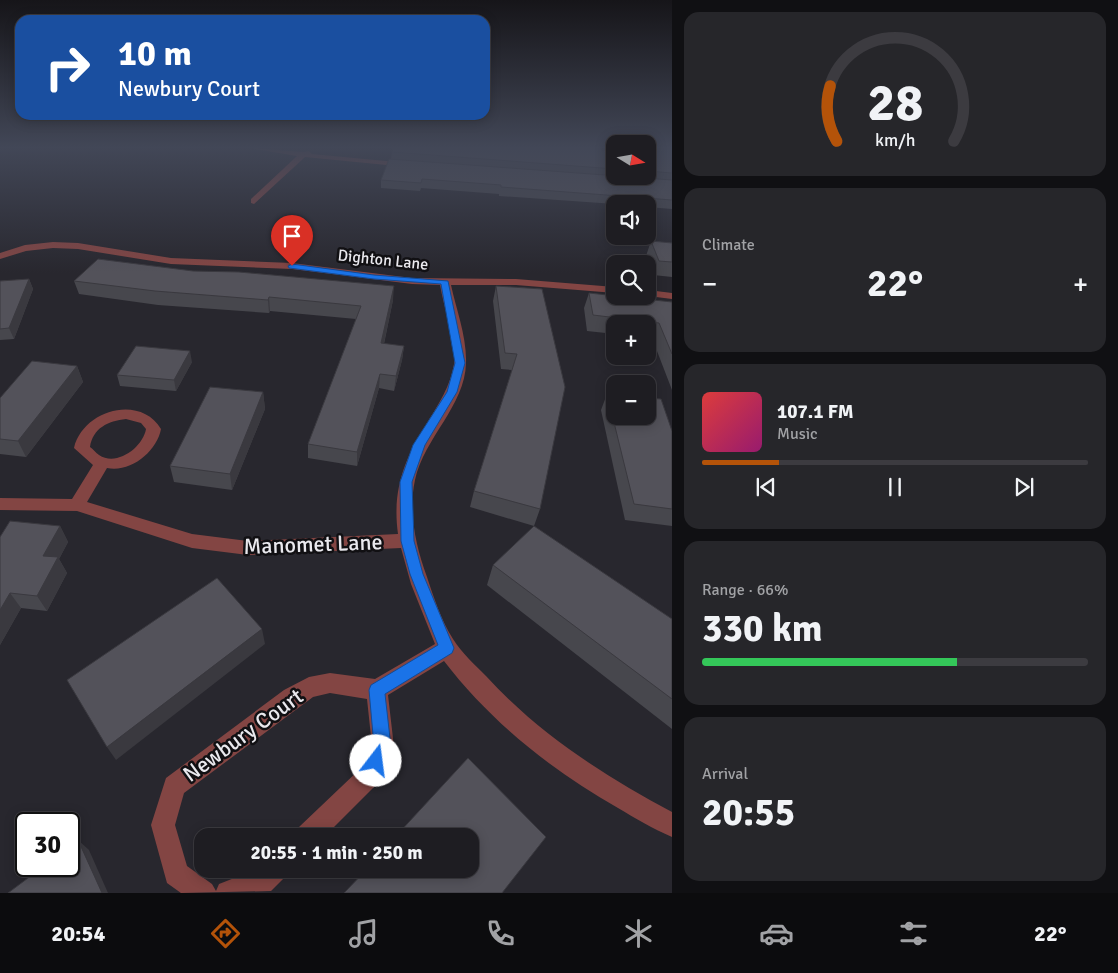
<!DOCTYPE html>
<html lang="en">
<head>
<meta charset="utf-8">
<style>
  body { margin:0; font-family:Signika,sans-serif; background:#26262a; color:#f1f3f6; height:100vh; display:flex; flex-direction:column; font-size:19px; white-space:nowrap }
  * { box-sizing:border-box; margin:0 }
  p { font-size:16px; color:#a1a2a5 }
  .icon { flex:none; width:28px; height:28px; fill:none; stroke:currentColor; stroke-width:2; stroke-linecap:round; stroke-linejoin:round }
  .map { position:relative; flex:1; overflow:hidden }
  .side { display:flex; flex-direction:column; gap:12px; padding:12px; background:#101013; width:446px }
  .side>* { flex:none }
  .top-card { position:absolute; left:15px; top:15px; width:475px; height:105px; border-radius:15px; box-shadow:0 2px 12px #0003,0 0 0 1px #3c3b40; background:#1a4fa0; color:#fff; overflow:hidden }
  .needle { width:32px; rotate:101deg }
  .fabs { position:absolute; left:606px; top:135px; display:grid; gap:10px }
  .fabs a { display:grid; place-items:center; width:50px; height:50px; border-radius:10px; background:#1e1d22; box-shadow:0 2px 12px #0003,0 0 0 1px #3c3b40; font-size:25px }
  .speed { position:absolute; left:15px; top:812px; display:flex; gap:10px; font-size:25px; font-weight:700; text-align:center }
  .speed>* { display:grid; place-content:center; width:65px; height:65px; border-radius:50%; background:#1e1d22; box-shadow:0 2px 12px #0003,0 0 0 1px #3c3b40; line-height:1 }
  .speed .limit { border:2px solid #111; border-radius:8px; background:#fff; color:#111 }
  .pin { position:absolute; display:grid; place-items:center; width:42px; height:42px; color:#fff; margin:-51px -21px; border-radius:50% 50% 50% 0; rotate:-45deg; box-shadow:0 0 5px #0007 }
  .pin .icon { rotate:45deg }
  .me { position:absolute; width:55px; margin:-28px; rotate:15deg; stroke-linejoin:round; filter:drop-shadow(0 0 4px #0008) }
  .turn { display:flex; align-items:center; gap:18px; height:105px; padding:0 20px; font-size:22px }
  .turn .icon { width:65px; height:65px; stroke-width:2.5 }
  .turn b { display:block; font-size:35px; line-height:42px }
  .big { font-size:38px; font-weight:700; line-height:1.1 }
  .side .tile { flex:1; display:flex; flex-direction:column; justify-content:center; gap:8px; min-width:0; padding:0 18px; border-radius:15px; background:#26262a }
  .side .dial { align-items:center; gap:0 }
  .dial svg { height:130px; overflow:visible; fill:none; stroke:#3c3b40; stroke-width:7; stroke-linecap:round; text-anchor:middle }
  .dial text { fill:#f1f3f6; stroke:none }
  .song { display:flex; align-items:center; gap:15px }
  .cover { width:60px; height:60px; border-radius:8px; background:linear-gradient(135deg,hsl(0 70% 55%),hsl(320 70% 35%)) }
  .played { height:5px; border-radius:2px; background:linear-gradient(90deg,#b45309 20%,#3c3b40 20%) }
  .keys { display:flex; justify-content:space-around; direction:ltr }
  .heat { display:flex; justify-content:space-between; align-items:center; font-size:28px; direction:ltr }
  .charge { height:8px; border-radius:4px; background:linear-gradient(90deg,#34c759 66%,#3c3b40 0) }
  .trip { position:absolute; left:194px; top:828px; width:285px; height:50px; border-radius:15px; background:#1e1d22; box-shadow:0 2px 12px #0003,0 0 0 1px #3c3b40; font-weight:700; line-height:50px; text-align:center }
  .menu { display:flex; height:80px; justify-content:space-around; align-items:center; background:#0c0c0e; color:#a1a2a5 }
  .menu .icon { width:35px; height:35px }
  .menu .current { color:#b45309 }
  .menu b { font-size:22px; color:#f1f3f6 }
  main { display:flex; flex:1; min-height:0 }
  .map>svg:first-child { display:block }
</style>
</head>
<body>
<main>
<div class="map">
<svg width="672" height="893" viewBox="0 0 672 893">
  <rect width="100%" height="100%" fill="#28272e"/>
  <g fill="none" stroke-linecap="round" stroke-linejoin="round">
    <g fill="#834543" fill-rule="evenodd">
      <path d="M250,148L304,152L309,151L312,154L407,163L411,165L407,167L305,157L254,204L251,203V199L297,156Z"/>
      <path d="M53,242L78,243L171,258L292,263L412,278L516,279L615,287V293L516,285H451C456,309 467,337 466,363C465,406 424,438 415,480C408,512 416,547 427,577C434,598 441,620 453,639C462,653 475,665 486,676C539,734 603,775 672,812V837C653,829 635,818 618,808C551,770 491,722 444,661L388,695L394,747L377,784L325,836H296L299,827L361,768L372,746L367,699L330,693L313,697L184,793L175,825L187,866L212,884L216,891L219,884L257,869H288L284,878L271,891L181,893L167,883L151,825L166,778L284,690L309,677L330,673L375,679L435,644L411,584L401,548L248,555L192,548L77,511L0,510V498L72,499L93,465L74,448C83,410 140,394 161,429C157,451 131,473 107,468L87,502L192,534L248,541L398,534C392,491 404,459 427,423C438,405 451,385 454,364C456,339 444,309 440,285L412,284L292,269L171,264L78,249L53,248L26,251L0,259V253L25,245ZM126,419L141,423L146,429C143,447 117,467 99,455C96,453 93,449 90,447C93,428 108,421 126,419Z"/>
      <path d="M648,290L672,293V299L648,296Z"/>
    </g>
  </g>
  <g fill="#47474d">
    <path d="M650,148H672V209L648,207V204H615L499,196V194L421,188L420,191L381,188V180L391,159L392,152L601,150L615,151V176H648V153H649Z"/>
    <path d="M651,241L672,243V277L653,275L646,256Z"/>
    <path d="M29,279L33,289L14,339L0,340V281Z"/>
    <path d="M74,281L393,300L384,344L404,346L402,360L394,391L379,388L357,466L308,458V444L356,319L270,311L269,313L158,305L79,294Z"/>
    <path d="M496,286L542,289L540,509L534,526L470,507L474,491L512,370L501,369L493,301Z"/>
    <path d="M589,293L672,302V390L652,338H648V324H615V334L587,331L584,308Z"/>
    <path d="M192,362L176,391L120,386L117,375Z"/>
    <path d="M77,366L83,382L26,457L0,454V398Z"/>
    <path d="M263,392L265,409L232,490L174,482L170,466Z"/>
    <path d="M607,394L672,431V526L625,520L601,410Z"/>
    <path d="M60,526L68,542L59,559L67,573L47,611L21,608L0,645V537Z"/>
    <path d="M493,565L672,619V729L487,585Z"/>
  </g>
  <g fill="#3a393f">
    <path d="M29,279L33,289L14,339L9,328Z"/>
    <path d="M394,286L393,300L381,357V343Z"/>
    <path d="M269,297L270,311L269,313L268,300Z"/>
    <path d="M404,346L402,360L394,391L396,376Z"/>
    <path d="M190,351L192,362L176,391L174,380Z"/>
    <path d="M77,366L83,382L26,457L18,441Z"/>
    <path d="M380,374L379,388L357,466V452Z"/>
    <path d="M263,392L265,409L232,490L230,474Z"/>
    <path d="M60,526L68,542L59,559L67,573L47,611L37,596L43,556Z"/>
    <path d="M10,593L21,608L0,645V610Z"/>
    <path d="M262,629L265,644L116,760L107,747Z"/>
    <path d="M78,840L89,850L108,893H102Z"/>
  </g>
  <g fill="#53525a" stroke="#3a393f">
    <path d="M393,148H601V150L615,151V169L392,152Z"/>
    <path d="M653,148H672V173L648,171V153H657Z"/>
    <path d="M389,159L672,180V200L501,187V185L422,179L421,183L381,180Z"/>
    <path d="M651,241L672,243V262L659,261Z"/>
    <path d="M98,259L193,271L239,272L394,286L381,343L404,346L396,376L380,374L357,452L308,444L361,306L269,297L268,300L155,291L74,281Z"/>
    <path d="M29,279L9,328L0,329V281Z"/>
    <path d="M496,286L542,289L565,387L540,509L474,491L517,354L505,353Z"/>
    <path d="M589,293L672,302V354L659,323L593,315Z"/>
    <path d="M136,346L190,351L174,380L117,375Z"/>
    <path d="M32,361L77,366L18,441L0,439V398Z"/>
    <path d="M210,387L263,392L230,474L170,466Z"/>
    <path d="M607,394L615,395V416H648V398L661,399L672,431V509L634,504Z"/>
    <path d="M10,521L60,526L43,556L58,557L37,596L10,593L0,610V537Z"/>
    <path d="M534,526L672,619V699L493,565Z"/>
    <path d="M217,578L262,629L107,747L67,680Z"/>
    <path d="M468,758L546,837L502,893H344L367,869H470V836H396Z"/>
    <path d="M78,840L102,893H8L44,866H69V847Z"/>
  </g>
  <linearGradient id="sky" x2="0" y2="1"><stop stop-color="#161519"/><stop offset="0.54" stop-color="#424757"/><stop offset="1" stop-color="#424757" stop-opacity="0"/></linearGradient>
  <rect width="672" height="273" fill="url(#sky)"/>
  <path fill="#1a73e8" stroke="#114b97" d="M292,264L374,275L448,281L465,363L457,392L425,445L412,482L414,541L423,574L454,648L452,653L385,694L391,747L382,768L376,770L370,768L367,761L374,746L369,690L371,685L438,645L410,574L401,541L400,482L413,445L447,392L455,363L441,284L374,279L289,268L288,266Z"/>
  <g text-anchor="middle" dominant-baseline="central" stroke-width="5" stroke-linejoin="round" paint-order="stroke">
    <g font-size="16" fill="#eae9ee" stroke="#111013">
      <text transform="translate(383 260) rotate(6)">Dighton Lane</text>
    </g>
    <g font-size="22" fill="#eae9ee" stroke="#111013">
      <text transform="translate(313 544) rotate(-2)">Manomet Lane</text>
      <text transform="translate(243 735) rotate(-36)">Newbury Court</text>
    </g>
  </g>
</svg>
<div class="fabs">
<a><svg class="needle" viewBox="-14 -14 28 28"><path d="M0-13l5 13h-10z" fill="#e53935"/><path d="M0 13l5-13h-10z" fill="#a1a2a5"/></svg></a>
<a><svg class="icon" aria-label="sound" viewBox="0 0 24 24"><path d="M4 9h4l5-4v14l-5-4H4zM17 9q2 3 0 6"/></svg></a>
<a><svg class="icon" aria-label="search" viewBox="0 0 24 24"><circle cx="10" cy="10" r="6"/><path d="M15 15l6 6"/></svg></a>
<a>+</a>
<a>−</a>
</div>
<div class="speed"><div class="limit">30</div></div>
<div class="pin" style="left:292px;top:266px;background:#d93025"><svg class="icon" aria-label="arrive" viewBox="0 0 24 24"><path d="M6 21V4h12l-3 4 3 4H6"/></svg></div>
<svg class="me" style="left:376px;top:761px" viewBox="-20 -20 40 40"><circle r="19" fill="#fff"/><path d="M0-13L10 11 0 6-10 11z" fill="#1a73e8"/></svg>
<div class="trip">20:55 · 1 min · 250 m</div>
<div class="top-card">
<div class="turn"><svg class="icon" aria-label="right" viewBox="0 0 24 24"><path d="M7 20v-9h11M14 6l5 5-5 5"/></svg><div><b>10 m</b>Newbury Court</div></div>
</div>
</div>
<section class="side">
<div class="tile dial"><svg viewBox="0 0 100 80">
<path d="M14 69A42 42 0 1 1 86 69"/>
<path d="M14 69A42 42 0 0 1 10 35" stroke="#b45309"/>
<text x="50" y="56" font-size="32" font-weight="700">28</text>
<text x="50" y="72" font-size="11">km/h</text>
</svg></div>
<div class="tile"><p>Climate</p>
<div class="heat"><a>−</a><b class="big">22°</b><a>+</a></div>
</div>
<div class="tile">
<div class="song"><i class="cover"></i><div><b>107.1 FM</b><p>Music</p></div></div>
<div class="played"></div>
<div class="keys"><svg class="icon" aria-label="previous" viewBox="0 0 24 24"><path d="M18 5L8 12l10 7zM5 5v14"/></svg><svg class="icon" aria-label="pause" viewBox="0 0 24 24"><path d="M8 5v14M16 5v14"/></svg><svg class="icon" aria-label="next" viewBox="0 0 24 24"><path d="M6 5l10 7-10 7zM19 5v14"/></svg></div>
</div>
<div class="tile"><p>Range · 66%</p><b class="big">330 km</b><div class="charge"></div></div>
<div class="tile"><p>Arrival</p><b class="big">20:55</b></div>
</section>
</main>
<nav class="menu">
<b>20:54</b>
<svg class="icon current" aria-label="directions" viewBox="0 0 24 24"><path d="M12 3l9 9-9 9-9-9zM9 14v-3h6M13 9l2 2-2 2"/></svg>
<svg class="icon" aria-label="music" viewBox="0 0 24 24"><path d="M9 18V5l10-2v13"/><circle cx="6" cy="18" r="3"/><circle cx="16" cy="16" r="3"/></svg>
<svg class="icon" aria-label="phone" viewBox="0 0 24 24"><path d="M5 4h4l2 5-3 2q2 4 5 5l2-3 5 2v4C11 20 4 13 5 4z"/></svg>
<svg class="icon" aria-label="climate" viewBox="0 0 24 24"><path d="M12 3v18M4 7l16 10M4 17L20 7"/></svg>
<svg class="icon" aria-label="car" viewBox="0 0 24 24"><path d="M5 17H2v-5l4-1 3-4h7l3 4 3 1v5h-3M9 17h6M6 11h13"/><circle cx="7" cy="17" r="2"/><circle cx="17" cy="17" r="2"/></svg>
<svg class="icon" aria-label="filters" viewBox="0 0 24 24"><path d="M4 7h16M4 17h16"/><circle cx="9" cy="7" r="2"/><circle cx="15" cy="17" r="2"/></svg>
<b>22°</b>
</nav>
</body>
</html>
